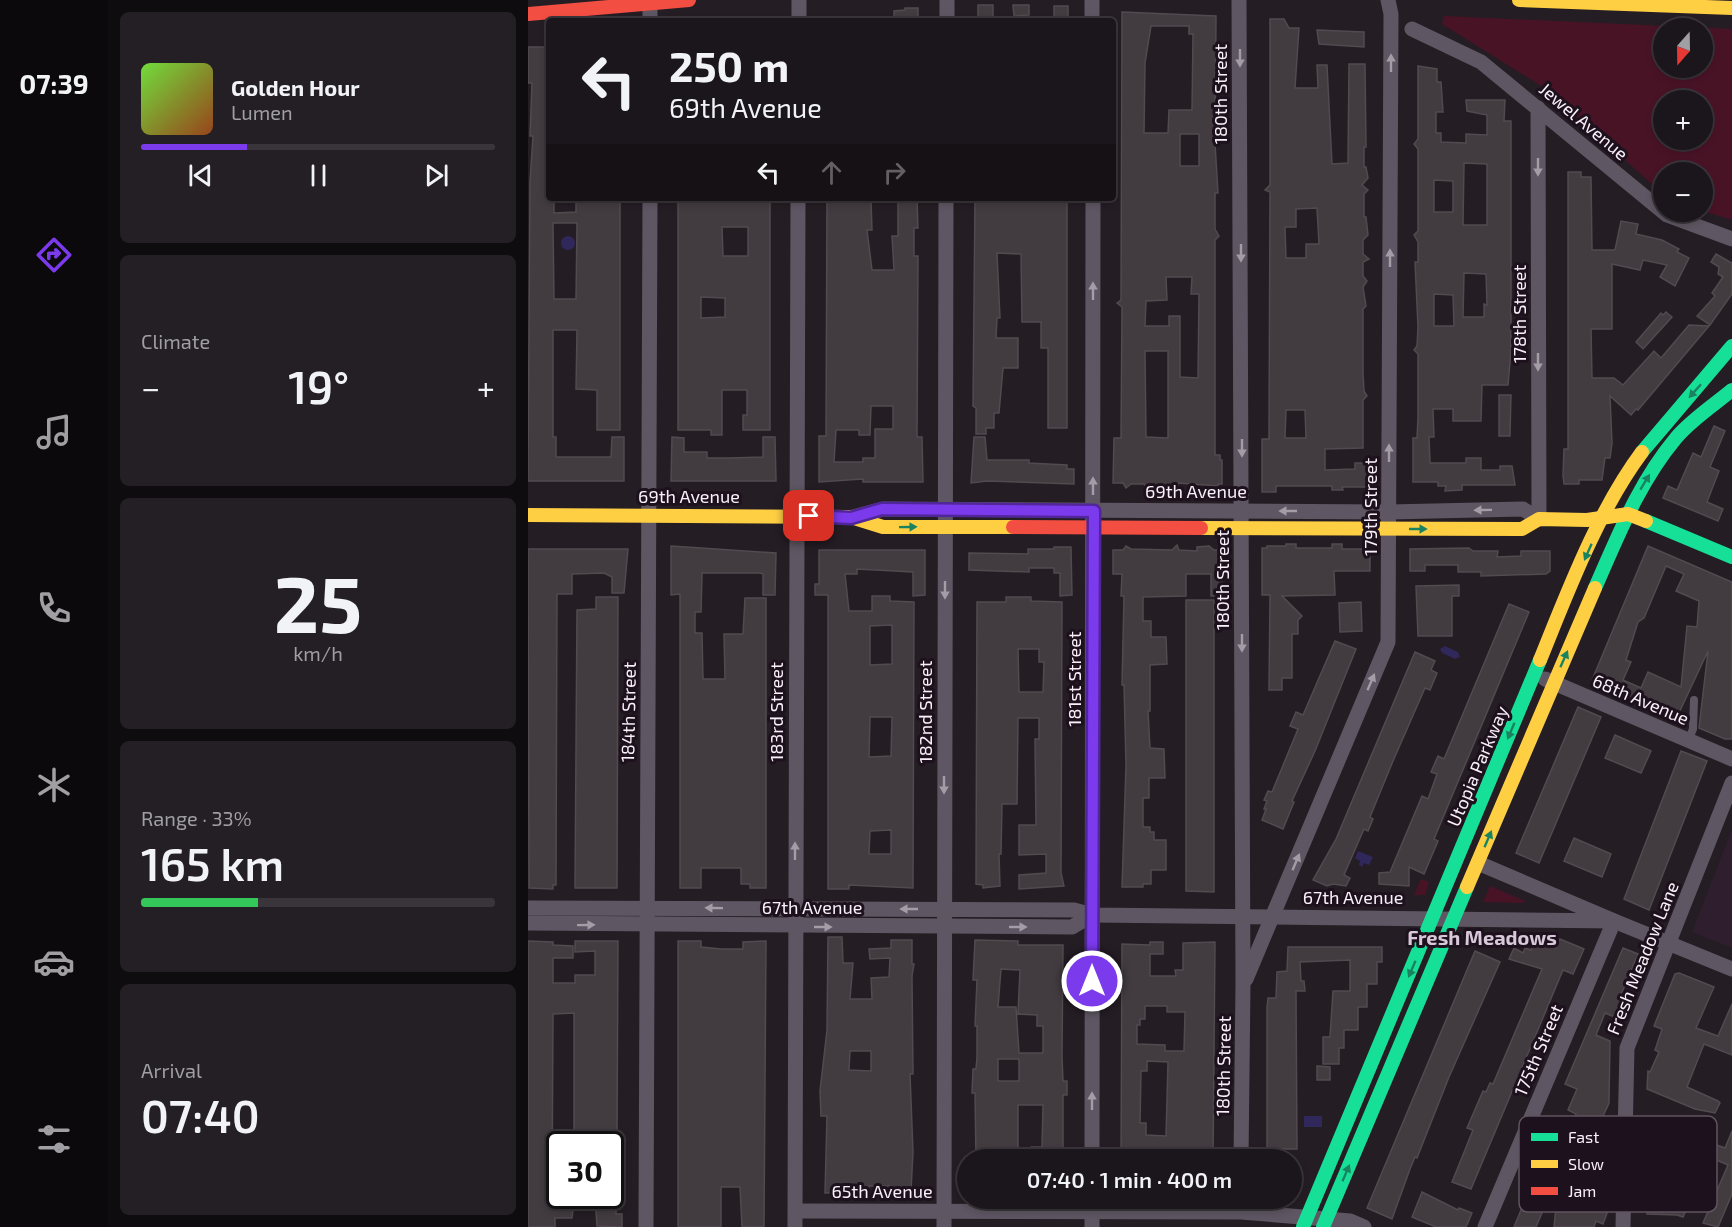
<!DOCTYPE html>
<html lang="en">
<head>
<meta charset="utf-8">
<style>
  body { margin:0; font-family:"Exo 2",sans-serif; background:#241f24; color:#f1f3f6; height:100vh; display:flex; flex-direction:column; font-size:22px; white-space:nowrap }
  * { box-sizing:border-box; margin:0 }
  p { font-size:20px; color:#a09fa3 }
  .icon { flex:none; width:33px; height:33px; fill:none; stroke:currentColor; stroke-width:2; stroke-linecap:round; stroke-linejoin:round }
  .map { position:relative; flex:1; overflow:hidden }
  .details { display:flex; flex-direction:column; gap:12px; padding:12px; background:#0f0c0f; width:420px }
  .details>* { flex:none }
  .guide { position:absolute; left:18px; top:18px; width:570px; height:183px; border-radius:6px; box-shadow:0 3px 9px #0003,0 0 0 2px #39353a; background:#1b161b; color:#f1f3f6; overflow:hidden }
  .needle { width:39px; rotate:200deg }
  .controls { position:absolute; left:1125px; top:18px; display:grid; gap:12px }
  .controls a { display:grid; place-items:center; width:60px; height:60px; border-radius:50%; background:#1b161b; box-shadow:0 3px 9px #0003,0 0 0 2px #39353a; font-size:30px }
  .speed { position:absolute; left:18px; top:1131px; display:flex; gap:12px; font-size:30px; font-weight:700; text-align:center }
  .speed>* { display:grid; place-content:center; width:78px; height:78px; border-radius:50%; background:#1b161b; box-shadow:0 3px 9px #0003,0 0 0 2px #39353a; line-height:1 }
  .speed .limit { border:3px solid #111; border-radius:9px; background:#fff; color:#111 }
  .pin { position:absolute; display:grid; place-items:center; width:51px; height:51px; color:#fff; margin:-26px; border-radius:12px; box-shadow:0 3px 9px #0006 }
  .me { position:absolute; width:66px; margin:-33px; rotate:0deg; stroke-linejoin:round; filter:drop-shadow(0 0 4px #0008) }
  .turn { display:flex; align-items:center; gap:21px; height:126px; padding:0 24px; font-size:27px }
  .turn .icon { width:78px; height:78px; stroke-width:2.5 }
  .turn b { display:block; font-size:42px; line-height:51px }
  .lanes { display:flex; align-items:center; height:57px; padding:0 24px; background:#0003; justify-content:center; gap:30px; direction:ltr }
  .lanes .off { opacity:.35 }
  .big { font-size:45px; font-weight:600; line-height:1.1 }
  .details .widget { flex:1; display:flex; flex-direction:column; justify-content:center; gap:9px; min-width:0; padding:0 21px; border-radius:9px; background:#241f24 }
  .details .dial { align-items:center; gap:0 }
  .dial b { font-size:78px; line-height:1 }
  .song { display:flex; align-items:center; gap:18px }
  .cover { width:72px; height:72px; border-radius:9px; background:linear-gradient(135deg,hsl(100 70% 55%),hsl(20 70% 35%)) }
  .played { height:6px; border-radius:3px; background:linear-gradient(90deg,#7c3aed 30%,#39353a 30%) }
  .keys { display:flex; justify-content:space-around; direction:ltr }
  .heat { display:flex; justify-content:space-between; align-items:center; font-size:33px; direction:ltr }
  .charge { height:9px; border-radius:4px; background:linear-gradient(90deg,#34c759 33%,#39353a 0) }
  .trip { position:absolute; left:429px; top:1149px; width:345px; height:60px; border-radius:30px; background:#1b161b; box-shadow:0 3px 9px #0003,0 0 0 2px #39353a; font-weight:600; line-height:60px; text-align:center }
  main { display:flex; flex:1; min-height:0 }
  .menu { display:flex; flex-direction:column; width:108px; justify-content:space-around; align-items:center; background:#0b090b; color:#a09fa3 }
  .menu .icon { width:42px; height:42px }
  .menu .active { color:#7c3aed }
  .menu b { font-size:27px; color:#f1f3f6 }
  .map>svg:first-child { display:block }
</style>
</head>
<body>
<main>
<nav class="menu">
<b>07:39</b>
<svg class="icon active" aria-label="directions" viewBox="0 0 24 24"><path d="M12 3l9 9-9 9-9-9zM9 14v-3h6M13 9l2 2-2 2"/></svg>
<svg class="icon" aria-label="music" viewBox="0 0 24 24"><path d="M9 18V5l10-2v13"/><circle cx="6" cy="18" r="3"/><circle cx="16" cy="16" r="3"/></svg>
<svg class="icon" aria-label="phone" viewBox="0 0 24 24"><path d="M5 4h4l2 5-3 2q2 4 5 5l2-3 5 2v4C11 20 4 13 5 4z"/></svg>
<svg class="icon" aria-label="climate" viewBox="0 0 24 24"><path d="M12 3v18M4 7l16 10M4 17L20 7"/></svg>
<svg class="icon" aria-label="car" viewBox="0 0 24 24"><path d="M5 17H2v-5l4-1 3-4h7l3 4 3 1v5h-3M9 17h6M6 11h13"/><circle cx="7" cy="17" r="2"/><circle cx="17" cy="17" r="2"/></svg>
<svg class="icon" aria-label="filters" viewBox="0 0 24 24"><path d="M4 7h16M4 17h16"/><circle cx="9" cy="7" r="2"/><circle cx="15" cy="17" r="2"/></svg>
</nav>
<section class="details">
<div class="widget">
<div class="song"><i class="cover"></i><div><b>Golden Hour</b><p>Lumen</p></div></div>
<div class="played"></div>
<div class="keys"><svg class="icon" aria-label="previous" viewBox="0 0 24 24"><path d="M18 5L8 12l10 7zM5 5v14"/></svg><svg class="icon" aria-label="pause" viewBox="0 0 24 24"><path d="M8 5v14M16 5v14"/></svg><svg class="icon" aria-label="next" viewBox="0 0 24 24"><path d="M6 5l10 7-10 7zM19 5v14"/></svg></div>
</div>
<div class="widget"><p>Climate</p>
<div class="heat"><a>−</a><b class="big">19°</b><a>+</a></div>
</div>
<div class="widget dial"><b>25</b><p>km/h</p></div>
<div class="widget"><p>Range · 33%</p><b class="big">165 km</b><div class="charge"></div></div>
<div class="widget"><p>Arrival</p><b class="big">07:40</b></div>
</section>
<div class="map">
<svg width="1204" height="1227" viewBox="0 0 1204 1227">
  <rect width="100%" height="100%" fill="#241d24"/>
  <path fill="#2e1e2e" d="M1204,829V948L1164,932Z"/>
  <g fill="#491326" fill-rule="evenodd">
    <path d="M916,16L1204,29V220L1175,211L1174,172H1136L1135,194L1015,87L914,24ZM1136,28H1174V68H1136ZM1136,100H1174V140H1136Z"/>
    <path d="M893,879L901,882L897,895H886Z"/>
    <path d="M962,886L997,901L996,903L955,902Z"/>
  </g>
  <g fill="#30275a">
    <circle cx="40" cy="243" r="7"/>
    <path d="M917,646L930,652L932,657L927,659L914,653L912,649Z"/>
    <path d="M830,851L845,857L841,865L836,863L834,867L831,865L832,861L827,858Z"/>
    <rect x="776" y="1116" width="18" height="11"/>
  </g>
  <g fill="#423c41" stroke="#514a4f" stroke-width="1.5" fill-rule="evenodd">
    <rect x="450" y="5" width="15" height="16"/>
    <path d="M485,5H501V15L486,16Z"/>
    <rect x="526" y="6" width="14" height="15"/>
    <path d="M377,8H390V21H366V11L377,10Z"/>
    <path d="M594,12L688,16L687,143L690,193H687V229L691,236L687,240V455H692V460H694V484H690V486L650,483V489H635V487L617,486L616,484H603L598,488L595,483H585L586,438H593L594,307L589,303L593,300ZM623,26H661V34H665L664,110H641L640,133H616L617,63ZM652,134H671V166H652ZM638,277H664L663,294H671L670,378L652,377V316H641V326H617L618,301L639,300ZM617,351H640V438L618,437Z"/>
    <path d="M742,19H756L761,28H771L767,88H790L789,65H799L804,164L820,163L821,64H837L838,147H836V167H838L840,178L834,185L840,190L836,194V217H838L840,235L835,240V254L841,259L835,262V276L839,281L835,287L838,306L835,309V373L836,391L839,396L835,400V448L797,449V470L827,469V463H843V487H814L815,490H804V486H748V492H734V439H741L742,192L737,190L742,185ZM789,208L791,244H778V258H758L757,227H768V209ZM758,410H777L778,438H757Z"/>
    <path d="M789,30L836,32V47L791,44Z"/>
    <path d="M0,47H21V198H26V213L48,212V200L92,198V430H69V390L48,389L49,330H25V437H28V457H83L84,437H96V481H0L2,182L5,136H2L4,83H0ZM25,223H49L48,299H26Z"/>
    <path d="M890,66L909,69V82H913L915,112H908V133H913V142L938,143V134L959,135V115L939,111L938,100H977L976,121H983V350L980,385H954L953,421H925V409H905L906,437H901L902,463H938V458H953V470H972V466H984L987,485H934V490L917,491L918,486H910V482H885V438H889L890,418V354L886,350L889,346L890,327L887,262H890V242L886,235L890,231V149L886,144L890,139ZM936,163L959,164V225H935ZM906,180L925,181V212H906ZM936,273L958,274L959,305L956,304V317H935ZM906,294L925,295L926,326H906Z"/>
    <path d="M1040,172H1053V177H1063L1064,250H1087L1093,221L1110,224L1108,234L1134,240L1151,249L1149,252L1161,258L1147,286L1132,277L1139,265L1115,260L1112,270L1084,264V329H1063L1064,378H1086L1095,385L1126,351L1133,358L1161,325L1181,326L1110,410L1108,409L1103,415L1082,396L1084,443L1082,458H1077L1074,480H1051V484H1036L1035,475L1036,449H1040Z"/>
    <path d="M150,198H173V201L242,198V430H215V415H219V390H194V435H183V430H150ZM194,227H220V256H195ZM173,297L197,298V317L173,318Z"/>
    <path d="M299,198L343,200L344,230H339L344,270H366L364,236H370V198H389L390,228H386V256H390L389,437H394L395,482H335V479L291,482V436H298ZM343,406H365V429H347V458H335V462H306L308,430H331V435H342Z"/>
    <path d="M447,198H471V202H496L495,198H539V428H520V348H513V322H494L493,254L469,253L472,318H469L468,338H490V368H475L471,413H466V428H458V434H448V408L445,406Z"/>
    <path d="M1188,254L1204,263V294L1182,325L1169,316L1187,296L1184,293L1195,277L1190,274L1191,267L1183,262Z"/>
    <path d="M1138,312L1144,317L1115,349L1108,342L1133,313L1135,315Z"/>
    <path d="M971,395H983L982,436H971Z"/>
    <path d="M1186,426L1197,431L1182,467L1191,471L1179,502L1195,509L1190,521L1135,498L1140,486L1149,490L1165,453L1173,457Z"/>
    <path d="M144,437L156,438V452H179V458H202L235,457V437H247L248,481H143Z"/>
    <path d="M446,437H457L459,460H501V463L539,465V469H546V484L459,481L443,483Z"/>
    <path d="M758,544H768V548H804V544H814V549H842V571H806L807,595L754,596L774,616L770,620V634H764V678H754V690H741L742,595H734V548H739V546H758Z"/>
    <path d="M649,545L651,550L669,551V547L681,546L686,550H694V596H683V574H658V596L615,597V621H623V637H638L639,664L622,665V711H620L622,748L636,749L637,778H621V798H615V827H622V832H626V840H638V870H623V884H615V887H594L598,765L596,685H594L596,596H593L594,574H585V550H595L598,546L603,549L644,550Z"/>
    <path d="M143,546L248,553L247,595H235V574L232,573H174L173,612H167V633H174L175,679H197L196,634H215L217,598H238V888H222V884H213V868H173V888H152V594L143,595Z"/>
    <path d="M1120,546L1204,582V739H1197L1171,728L1180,651L1149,717L1064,680ZM1138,566L1156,574L1148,591L1171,601L1169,627L1159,626L1153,687L1120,672L1113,688L1095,680L1103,662L1098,660L1110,622L1116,618Z"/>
    <path d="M526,547H543L544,595L532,596V573H526V568H501V572L441,570V553L500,554V549H526Z"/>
    <path d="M941,548L945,551H970L969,557L993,556V551H1022V571L1018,574L953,576V572H930V565H897V571H882V549Z"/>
    <path d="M0,549H100L96,593H84V577L76,573L44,574V594H29L28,885H25V889L1,888Z"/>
    <path d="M291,550H397V595L385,596V572L329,569V574H317L321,611H344V596H362V601L386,602L385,888L321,885V889H300V595H287V584H291ZM364,625V664L342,665V626ZM342,717H364L363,756L341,757ZM363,830V854H341L342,831Z"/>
    <path d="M931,585V596H924V636H890L888,586Z"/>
    <path d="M68,597H90L89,888H47L49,610L68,609Z"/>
    <path d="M478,597H503V601L534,602L533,873L536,886L491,889V875L518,873V854L491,855V825H508L507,739H511V718H490L489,804H474L473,854H471L472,886L455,888V885L448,884L449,602H478ZM490,649H511V662H516L515,692H491Z"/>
    <path d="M658,600H686V892L658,891Z"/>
    <path d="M833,602L834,631L812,632L811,603Z"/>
    <path d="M981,604L1001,612L906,839L910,841L896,874L881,867V886L851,884V873L862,872L894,796L900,799L909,774L903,772L910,756L916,759Z"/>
    <path d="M807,641L828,649L787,751L764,801L766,802L755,829L734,820L738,809H736L739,801L736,800L740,791L744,792L770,729L762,726L768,712L775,715Z"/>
    <path d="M887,652L907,661L903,670L909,673L902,690L897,688L865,761L842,817L845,819L840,831L836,829L816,875L822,878L818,886L805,884L799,886L785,880L808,839Z"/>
    <path d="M1050,707L1073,717L1011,863L988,853Z"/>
    <path d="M1087,735L1123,751L1113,773L1077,758Z"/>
    <path d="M1153,751L1179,761L1121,910L1096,899Z"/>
    <path d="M1046,838L1083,854L1074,877L1036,861Z"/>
    <path d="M300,937H314L315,963H325L322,999H344L343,978L361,977L362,958L342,959L341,949L363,948V940H384V964H386L384,976L385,1074H382L385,1152L383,1191L362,1192V1186H341V1195H328V1192L297,1193L299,1116H293L292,1091L299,1030ZM322,1051H343V1071L321,1070Z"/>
    <path d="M1007,939L1028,948L1032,939L1056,949L1045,974L1035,970L943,1189L924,1182L945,1130L939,1128L955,1091L958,1092L962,1083L965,1084L1014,969L981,959L986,948L995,953L997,948L1003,950Z"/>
    <path d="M447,940L490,941V945H535L534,1057L535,1081H539V1095H535V1160L503,1159V1147H514L515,1105H490V1156L448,1160L447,1093H444L445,1069H448L449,1057V1026H447L449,980H445ZM473,969L492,970L490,1014L509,1015V1026H515V1053H491L488,1007H470ZM470,1059H491V1081H470Z"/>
    <path d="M0,941L25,942V945L45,946V958H25V983H47V975H67V951L47,952V941H90L89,1136H57V1142L46,1141V1013L25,1014L24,1196H45V1210L44,1218H27V1227H0Z"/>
    <path d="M150,941H173V947L193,949H215V942L238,941L236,1227H214L212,1187H193V1227H150Z"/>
    <path d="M622,942H635V954H622V976H648L647,970H655V943L687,942L685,1160H656V1149H635V1160H593L594,944L622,945ZM617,1006H639V1012H657L656,1051H637V1045L609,1044V1025H612V1019H617ZM619,1061L640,1062L638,1136L618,1135V1123H612L613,1071H619Z"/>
    <path d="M760,947H854V962H849V984H839V1007H830V1030H816V1048H811V1064H795V1037H802L805,991H822V960L772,962L773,981H776L777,991H768L769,1149H749V1154H739V1008L740,998H748L749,972L759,971Z"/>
    <path d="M1095,948L1110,954L1092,997L1099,1000L1091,1019L1077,1013L1068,1035L1082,1041L1081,1103L1072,1123L1081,1127L1067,1159L1035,1145L1048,1114L1040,1110L1049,1089L1037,1084Z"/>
    <path d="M947,951L972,962L921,1077L889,1158L887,1157L882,1169L864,1219L839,1208Z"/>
    <path d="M1151,973L1186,987L1168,1028L1190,1036L1204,1004V1055L1176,1044L1159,1087L1190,1101L1192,1103L1187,1113L1167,1109L1119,1089L1120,1071L1122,1072L1131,1052L1127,1050L1134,1029L1126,1026L1147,974Z"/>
    <path d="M789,1066L802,1067V1080H789Z"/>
    <path d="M1126,1123L1177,1144L1178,1141L1197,1148L1204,1131V1194L1190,1227L1175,1223L1200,1165L1172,1153L1154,1195L1163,1199L1155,1217L1149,1215L1119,1214L1120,1181L1115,1179L1128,1148L1118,1144Z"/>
    <path d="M1032,1170L1079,1189V1213L1075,1224L1068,1221L1066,1227H1026Z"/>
    <path d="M894,1192L930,1210L931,1208L944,1213L938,1227H908L884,1217Z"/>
    <path d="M1000,1193L1019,1201L1008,1227H986Z"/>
    <path d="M67,1196H88V1214H94V1227L69,1226Z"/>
  </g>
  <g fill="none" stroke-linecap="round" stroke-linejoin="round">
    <g stroke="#5e5763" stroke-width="8">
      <path d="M1160,741L1165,729L1166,700"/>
      <path d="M1012,1152L1096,1187"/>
    </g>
    <g stroke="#5e5763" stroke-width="15">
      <path d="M564,0V21"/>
      <path d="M711,0L715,984L713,1160"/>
      <path d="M122,21V0"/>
      <path d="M271,21V0"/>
      <path d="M419,21V0"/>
      <path d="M884,29L953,62L1139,215L1204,239"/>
      <path d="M1010,108L1011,519"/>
      <path d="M325,517L355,509L861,512L995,509L1011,519"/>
      <path d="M1017,679L1204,759"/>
      <path d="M950,863L1086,921L957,1227"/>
      <path d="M0,908L546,910L564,915L1086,921L1204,969"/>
      <path d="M0,923L544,927L564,915"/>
      <path d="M718,979L860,642L863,14L860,0"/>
      <path d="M564,1160L565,198"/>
      <path d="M268,1211L713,1212L822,1221L836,1227"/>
      <path d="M118,1227L122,198"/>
      <path d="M267,1227L270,198"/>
      <path d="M416,1227L418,198"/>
      <path d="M564,1227V1198"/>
      <path d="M1095,1227L1099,1048L1204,783"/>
    </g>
    <g stroke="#16e098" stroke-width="14">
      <path d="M1114,452L1204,346"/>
      <path d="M1118,521L1204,557"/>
      <path d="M1067,588C1090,536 1111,482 1148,438C1163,420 1186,405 1204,390"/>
      <path d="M775,1227L1012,660"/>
      <path d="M795,1227L939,887"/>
    </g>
    <g stroke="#ffcf43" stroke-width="14">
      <path d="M991,0L1204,8"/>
      <path d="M0,515L323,517L355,527H485"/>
      <path d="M673,528L994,529L1011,519L1059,520L1100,514L1118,521"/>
      <path d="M1012,660C1040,591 1070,511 1114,452"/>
      <path d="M939,887L1067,588"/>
    </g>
    <g stroke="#f24e42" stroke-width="14">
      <path d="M0,14L161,0"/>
      <path d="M485,527L673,528"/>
    </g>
  </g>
  <defs><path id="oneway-solid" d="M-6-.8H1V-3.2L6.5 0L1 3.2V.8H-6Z" transform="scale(1.5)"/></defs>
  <g fill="#a49ca6">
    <use href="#oneway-solid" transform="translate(712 58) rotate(90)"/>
    <use href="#oneway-solid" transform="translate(863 63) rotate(-90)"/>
    <use href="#oneway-solid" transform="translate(1010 167) rotate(90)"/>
    <use href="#oneway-solid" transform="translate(713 253) rotate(90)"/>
    <use href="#oneway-solid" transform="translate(862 258) rotate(-90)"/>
    <use href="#oneway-solid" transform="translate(565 291) rotate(-90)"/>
    <use href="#oneway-solid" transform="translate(1010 362) rotate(90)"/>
    <use href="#oneway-solid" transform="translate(714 448) rotate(90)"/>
    <use href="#oneway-solid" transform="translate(861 453) rotate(-90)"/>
    <use href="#oneway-solid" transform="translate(565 486) rotate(-90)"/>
    <use href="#oneway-solid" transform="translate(955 510) rotate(179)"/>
    <use href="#oneway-solid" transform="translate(760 511) rotate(-180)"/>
    <use href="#oneway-solid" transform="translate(417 590) rotate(90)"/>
    <use href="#oneway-solid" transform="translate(714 643) rotate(90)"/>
    <use href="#oneway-solid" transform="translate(843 682) rotate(-67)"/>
    <use href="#oneway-solid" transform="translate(416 785) rotate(90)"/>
    <use href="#oneway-solid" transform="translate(267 851) rotate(-90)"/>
    <use href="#oneway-solid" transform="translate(768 862) rotate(-67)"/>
    <use href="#oneway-solid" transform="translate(186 908) rotate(-179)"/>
    <use href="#oneway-solid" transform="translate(381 909) rotate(180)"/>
    <use href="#oneway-solid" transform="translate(58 925) rotate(-1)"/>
    <use href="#oneway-solid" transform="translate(295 927)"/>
    <use href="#oneway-solid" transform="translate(490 927)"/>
    <use href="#oneway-solid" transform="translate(564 1101) rotate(-90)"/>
  </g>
  <g fill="#198361">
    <use href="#oneway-solid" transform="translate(1167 391) rotate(132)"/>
    <use href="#oneway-solid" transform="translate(1117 482) rotate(-59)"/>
    <use href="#oneway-solid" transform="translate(380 527) rotate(-1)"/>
    <use href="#oneway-solid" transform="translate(890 529)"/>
    <use href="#oneway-solid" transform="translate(1060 552) rotate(114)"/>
    <use href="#oneway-solid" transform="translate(1036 659) rotate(-66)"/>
    <use href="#oneway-solid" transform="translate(983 731) rotate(113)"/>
    <use href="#oneway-solid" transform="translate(960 839) rotate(-67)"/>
    <use href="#oneway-solid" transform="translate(884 969) rotate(113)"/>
    <use href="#oneway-solid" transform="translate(818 1173) rotate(-67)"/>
  </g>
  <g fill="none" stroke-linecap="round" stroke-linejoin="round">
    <defs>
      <path id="route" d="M281,516L323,518L354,509L566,511L564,981"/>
    </defs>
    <use href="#route" stroke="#51269a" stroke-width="15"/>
    <use href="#route" stroke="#7c3aed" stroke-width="10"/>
  </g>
  <g text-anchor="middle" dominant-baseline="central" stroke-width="6" stroke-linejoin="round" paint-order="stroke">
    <g font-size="18" fill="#f9f0f9" stroke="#1d111d">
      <text transform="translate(692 94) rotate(-90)">180th Street</text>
      <text transform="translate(1056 121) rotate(40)">Jewel Avenue</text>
      <text transform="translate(991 314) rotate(-90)">178th Street</text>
      <text x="668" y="491">69th Avenue</text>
      <text x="161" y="496">69th Avenue</text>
      <text transform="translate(842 507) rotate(-90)">179th Street</text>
      <text transform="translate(694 580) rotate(-90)">180th Street</text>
      <text transform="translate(546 679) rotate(-90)">181st Street</text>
      <text transform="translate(1113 699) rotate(23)">68th Avenue</text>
      <text transform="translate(100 712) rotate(-89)">184th Street</text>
      <text transform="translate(248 712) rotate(-90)">183rd Street</text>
      <text transform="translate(397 712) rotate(-90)">182nd Street</text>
      <text transform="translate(949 766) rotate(-67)">Utopia Parkway</text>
      <text x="825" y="897">67th Avenue</text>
      <text x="284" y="907">67th Avenue</text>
      <text transform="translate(1114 958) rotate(-68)">Fresh Meadow Lane</text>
      <text transform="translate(1010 1050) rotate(-67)">175th Street</text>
      <text transform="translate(695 1066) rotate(-89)">180th Street</text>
      <text x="354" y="1191">65th Avenue</text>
    </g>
    <g font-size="20" font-weight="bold" fill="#d9c8d9" stroke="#1d111d">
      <text x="954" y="937">Fresh Meadows</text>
    </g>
  </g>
  <rect x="991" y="1116" width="198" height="96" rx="9" fill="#1d111d" stroke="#5f545f" stroke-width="1.5"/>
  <rect x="1003" y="1133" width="27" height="8" fill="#16e098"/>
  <rect x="1003" y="1160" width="27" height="8" fill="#ffcf43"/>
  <rect x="1003" y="1187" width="27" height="8" fill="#f24e42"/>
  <g font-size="16" fill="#f9f0f9">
    <text x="1040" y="1143">Fast</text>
    <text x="1040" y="1170">Slow</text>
    <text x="1040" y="1197">Jam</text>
  </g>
</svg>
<div class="controls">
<a><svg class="needle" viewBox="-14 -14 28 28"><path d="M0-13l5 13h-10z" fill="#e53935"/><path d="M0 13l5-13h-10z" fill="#a09fa3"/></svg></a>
<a>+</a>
<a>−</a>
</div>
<div class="speed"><div class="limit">30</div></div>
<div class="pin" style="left:281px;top:516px;background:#d93025"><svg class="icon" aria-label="arrive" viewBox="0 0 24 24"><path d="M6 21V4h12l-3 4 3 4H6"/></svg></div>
<svg class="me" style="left:564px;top:981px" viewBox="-20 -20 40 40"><circle r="17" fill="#7c3aed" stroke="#fff" stroke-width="3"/><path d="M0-11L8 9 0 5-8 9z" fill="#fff"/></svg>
<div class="trip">07:40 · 1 min · 400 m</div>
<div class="guide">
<div class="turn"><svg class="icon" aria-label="left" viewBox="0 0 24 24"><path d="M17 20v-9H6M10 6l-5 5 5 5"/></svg><div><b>250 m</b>69th Avenue</div></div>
<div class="lanes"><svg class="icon" aria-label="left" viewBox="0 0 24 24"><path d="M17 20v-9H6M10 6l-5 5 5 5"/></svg><svg class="icon off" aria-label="ahead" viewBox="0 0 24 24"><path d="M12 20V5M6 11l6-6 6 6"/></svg><svg class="icon off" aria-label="right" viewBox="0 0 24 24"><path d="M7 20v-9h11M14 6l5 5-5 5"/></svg></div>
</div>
</div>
</main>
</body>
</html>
